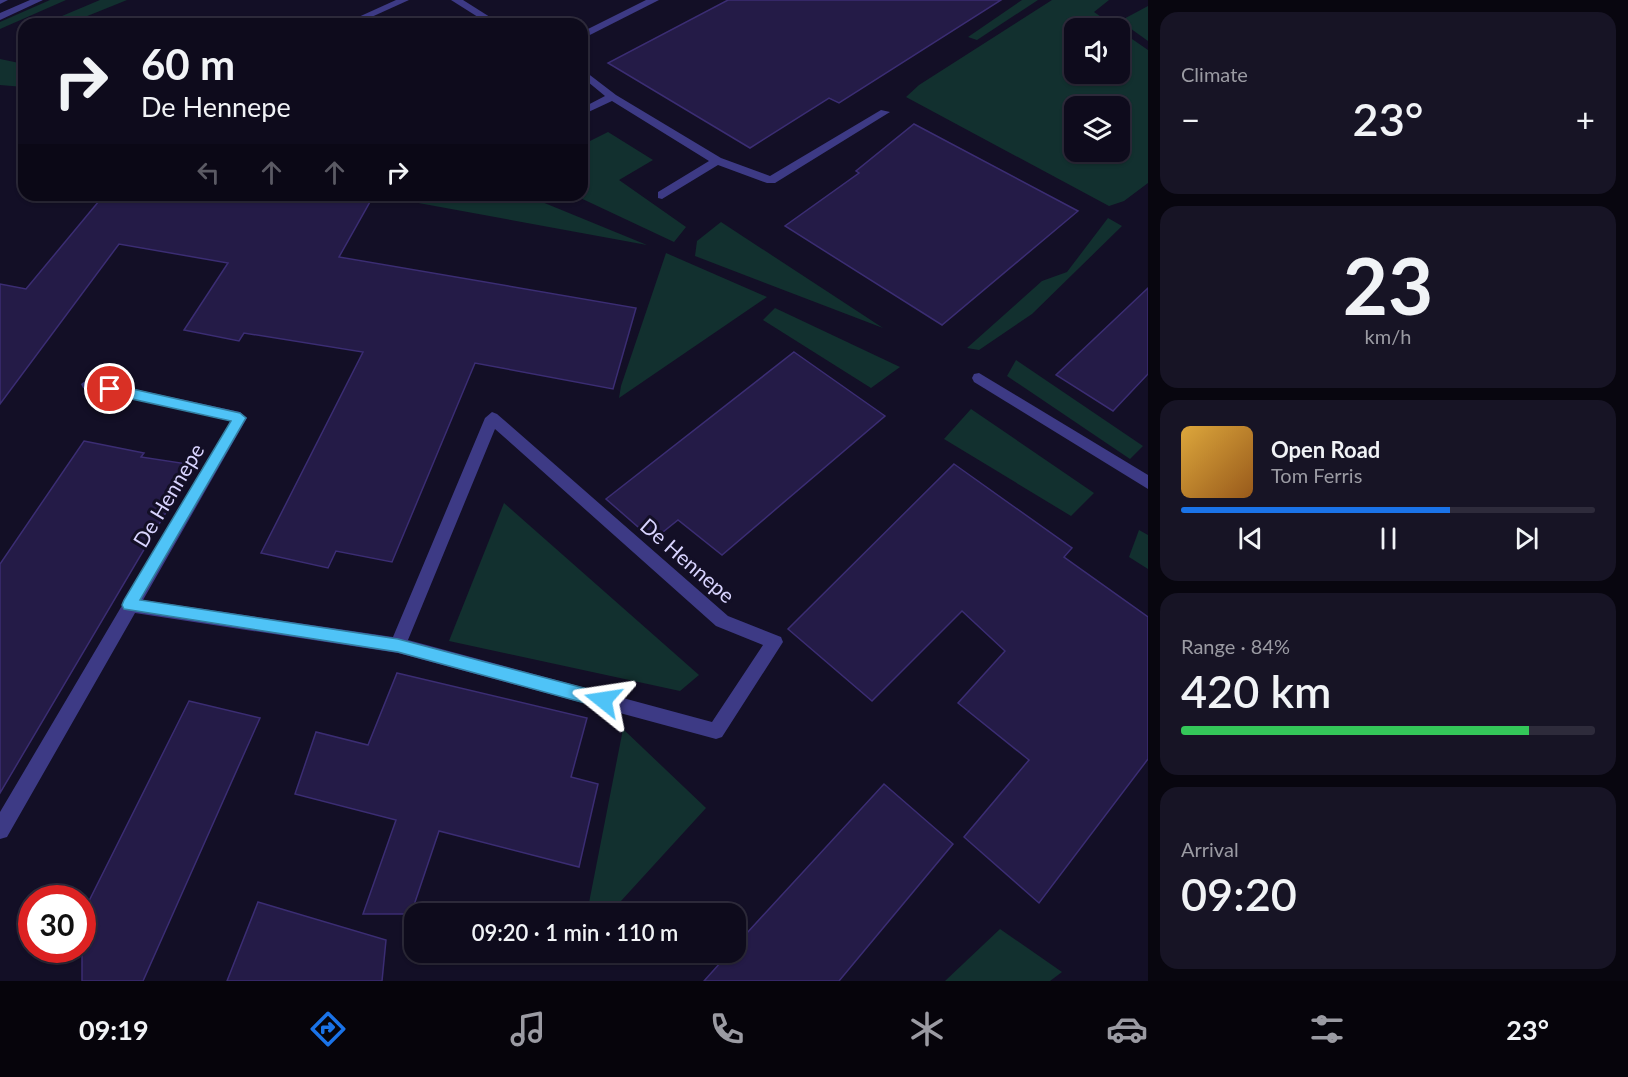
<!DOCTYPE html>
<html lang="en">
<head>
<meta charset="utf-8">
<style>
  body { margin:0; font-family:Lato,sans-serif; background:#171425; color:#f1f3f6; height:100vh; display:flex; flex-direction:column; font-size:22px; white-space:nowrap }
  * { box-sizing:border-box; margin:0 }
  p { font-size:20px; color:#9b9ba3 }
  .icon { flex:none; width:33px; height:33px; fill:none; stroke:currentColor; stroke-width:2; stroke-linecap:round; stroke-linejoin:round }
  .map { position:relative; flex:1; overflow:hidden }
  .sheet { display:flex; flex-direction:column; gap:12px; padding:12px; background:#08060f; width:480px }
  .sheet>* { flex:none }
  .guide { position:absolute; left:18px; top:18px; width:570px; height:183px; border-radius:18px; box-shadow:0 2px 4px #0004,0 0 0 2px #2e2b3b; background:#0e0b1c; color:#f1f3f6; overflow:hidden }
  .controls { position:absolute; left:1064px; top:18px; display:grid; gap:12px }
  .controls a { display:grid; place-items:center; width:66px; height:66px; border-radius:12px; background:#0e0b1c; box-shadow:0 2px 4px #0004,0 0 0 2px #2e2b3b; font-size:30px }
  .speed { position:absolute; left:18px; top:885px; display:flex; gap:12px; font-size:30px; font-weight:700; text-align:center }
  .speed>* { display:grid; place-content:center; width:78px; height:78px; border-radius:50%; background:#0e0b1c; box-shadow:0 2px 4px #0004,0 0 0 2px #2e2b3b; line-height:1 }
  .speed .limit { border:9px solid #d22; background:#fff; color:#111 }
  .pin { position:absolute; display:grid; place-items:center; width:51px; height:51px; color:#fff; margin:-26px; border:3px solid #fff; border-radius:50%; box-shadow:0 2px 6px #0007 }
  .me { position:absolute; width:66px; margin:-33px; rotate:285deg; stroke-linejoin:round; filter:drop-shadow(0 0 4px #0008) }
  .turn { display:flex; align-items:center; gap:21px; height:126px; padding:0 24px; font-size:27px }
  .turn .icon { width:78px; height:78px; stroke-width:2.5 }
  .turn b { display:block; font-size:42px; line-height:51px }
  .lanes { display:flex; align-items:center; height:57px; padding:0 24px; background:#0003; justify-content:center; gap:30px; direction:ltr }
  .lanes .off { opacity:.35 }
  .big { font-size:45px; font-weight:600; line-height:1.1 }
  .sheet .tile { flex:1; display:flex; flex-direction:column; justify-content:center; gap:9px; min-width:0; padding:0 21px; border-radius:18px; background:#171425 }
  .sheet .dial { align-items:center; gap:0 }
  .dial b { font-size:78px; line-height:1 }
  .song { display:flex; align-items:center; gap:18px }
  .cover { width:72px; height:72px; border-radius:9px; background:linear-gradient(135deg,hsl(40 70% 55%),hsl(30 70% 35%)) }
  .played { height:6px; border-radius:3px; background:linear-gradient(90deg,#1a73e8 65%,#2e2b3b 65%) }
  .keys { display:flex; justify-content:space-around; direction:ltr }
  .heat { display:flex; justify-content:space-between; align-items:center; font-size:33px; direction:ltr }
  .charge { height:9px; border-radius:4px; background:linear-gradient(90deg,#34c759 84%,#2e2b3b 0) }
  .trip { position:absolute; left:404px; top:903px; width:342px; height:60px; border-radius:18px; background:#0e0b1c; box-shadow:0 2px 4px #0004,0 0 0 2px #2e2b3b; font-weight:600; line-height:60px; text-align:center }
  .dock { display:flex; height:96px; justify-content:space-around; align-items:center; background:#06040b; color:#9b9ba3 }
  .dock .icon { width:42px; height:42px }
  .dock .selected { color:#1a73e8 }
  .dock b { font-size:27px; color:#f1f3f6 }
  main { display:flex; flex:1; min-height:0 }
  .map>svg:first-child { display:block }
</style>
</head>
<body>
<main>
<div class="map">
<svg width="1148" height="981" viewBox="0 0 1148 981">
  <rect width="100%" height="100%" fill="#130f26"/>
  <g fill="#12302f" fill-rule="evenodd">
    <path d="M50,0H66L0,29V22Z"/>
    <path d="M100,0H127L75,21L80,24H43Z"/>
    <path d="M1022,0H1038L977,40L968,37Z"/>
    <path d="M1052,0H1109L1094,12L1117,28H1074V74H1119V30L1148,50V183L1124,201L1109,206L906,97L919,85ZM1074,106H1119V152H1074Z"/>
    <path d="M1148,6V41L1120,21Z"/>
    <path d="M0,59L24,64V87L0,85Z"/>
    <path d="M608,132L653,160L619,180L686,227L674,242L574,195H582V145Z"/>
    <path d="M398,195H525L647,245L402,200L397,198Z"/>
    <path d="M1108,218L1122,226L1032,314L979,350L967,348L1042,281L1067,272Z"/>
    <path d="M721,222L883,328L695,256L697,241Z"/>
    <path d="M666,253L767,297L619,398L621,386Z"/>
    <path d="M775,308L900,367L871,388L763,320Z"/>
    <path d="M1016,360L1143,446L1130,459L1007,376Z"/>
    <path d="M971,409L1094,493L1071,516L944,439Z"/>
    <path d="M504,503L699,675L680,691L449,641Z"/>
    <path d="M1139,530L1148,535V569L1129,557Z"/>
    <path d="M623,729L706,808L610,913H587Z"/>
    <path d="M1000,929L1062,972L1050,981H945Z"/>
  </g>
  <g fill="#241b47" stroke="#3b2d73" stroke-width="1.5">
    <path d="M728,0H1001L839,103L829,98L750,148L608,63Z"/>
    <path d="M914,124L1078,211L942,325L785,226L859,173L856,171Z"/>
    <path d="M104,195H337L371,200L339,257L636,308L613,389L475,363L392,562L336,551L328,568L261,553L363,352L244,333L239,341L184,330L228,263L119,244L0,404V284L26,289Z"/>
    <path d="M1148,288V374L1113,411L1056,375Z"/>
    <path d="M794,352L885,416L722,555L678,520L653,540L606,499Z"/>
    <path d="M84,441L144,453L141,457L194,465L0,793V564Z"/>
    <path d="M954,464L1072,548L1064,557L1148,617V759L1039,903L964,837L1029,760L958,703L1005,651L962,611L872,701L788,629Z"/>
    <path d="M397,673L587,718L571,777L598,784L579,867L439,831L411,914H363L396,820L295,794L316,732L368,745Z"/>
    <path d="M189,701L260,718L143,981H82V915Z"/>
    <path d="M884,784L953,844L839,981H704L730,952H735V946Z"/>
    <path d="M258,902L386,940L382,981H227Z"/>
  </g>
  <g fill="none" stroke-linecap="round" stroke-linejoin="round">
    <path fill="#3d3a85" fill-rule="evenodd" d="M979,373L1148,475V489L974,382L972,378L974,374Z"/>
    <g fill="#3d3a85" fill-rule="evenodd">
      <path d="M396,0H409L356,24H343Z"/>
      <path d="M451,0H463L501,24H489Z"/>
      <path d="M646,0H659L582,39V32Z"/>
      <path d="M582,69L616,95L721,158L770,176L881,110L890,112L775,183H767L718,165L662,199L658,198V192L709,161L612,101L582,115V108L605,96L582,77Z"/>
      <path d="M88,379L240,412L247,418L143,600L393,637L485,418L492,412L497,414L728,616L781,637L783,642L722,737L716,739L398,653L135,613L7,837L0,839V812L231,421L83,388L81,384ZM495,429L716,626L763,645L712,722L408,640Z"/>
    </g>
    <g fill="#3d3a85" fill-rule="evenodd">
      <path d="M0,0H8L0,4Z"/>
      <path d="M30,0H43L0,20V13Z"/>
    </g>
  </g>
  <path fill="#4fc3f7" stroke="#337fa1" stroke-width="1.5" d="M110,384L240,413L246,418L140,600L398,639L603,693L608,695L611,700L608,706L603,708L398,652L124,609L122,605L124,600L231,421L105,393L104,389Z"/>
  <g text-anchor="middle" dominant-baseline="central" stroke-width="6" stroke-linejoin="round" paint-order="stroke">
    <g font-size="21" fill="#d9d4ff" stroke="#130f26">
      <text transform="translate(168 495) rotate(-59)">De Hennepe</text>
      <text transform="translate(688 560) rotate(41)">De Hennepe</text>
    </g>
  </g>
</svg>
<div class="controls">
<a><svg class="icon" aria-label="sound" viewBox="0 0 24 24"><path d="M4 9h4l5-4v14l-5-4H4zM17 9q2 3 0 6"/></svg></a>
<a><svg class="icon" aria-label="layers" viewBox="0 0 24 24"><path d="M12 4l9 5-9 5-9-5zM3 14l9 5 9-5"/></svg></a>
</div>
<div class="speed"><div class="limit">30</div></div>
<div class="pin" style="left:110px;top:389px;background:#d93025"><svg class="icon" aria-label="arrive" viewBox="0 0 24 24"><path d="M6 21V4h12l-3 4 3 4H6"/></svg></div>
<svg class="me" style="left:603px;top:700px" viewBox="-20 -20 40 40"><path d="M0-17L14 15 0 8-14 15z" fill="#4fc3f7" stroke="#fff" stroke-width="4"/></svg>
<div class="trip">09:20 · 1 min · 110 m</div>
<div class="guide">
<div class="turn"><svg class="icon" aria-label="right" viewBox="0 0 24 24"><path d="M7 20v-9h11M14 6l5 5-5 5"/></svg><div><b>60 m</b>De Hennepe</div></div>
<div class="lanes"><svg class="icon off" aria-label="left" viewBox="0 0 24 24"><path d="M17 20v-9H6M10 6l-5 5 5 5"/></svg><svg class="icon off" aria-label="ahead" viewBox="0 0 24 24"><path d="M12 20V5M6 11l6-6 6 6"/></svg><svg class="icon off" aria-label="ahead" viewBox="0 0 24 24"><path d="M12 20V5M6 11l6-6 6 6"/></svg><svg class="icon" aria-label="right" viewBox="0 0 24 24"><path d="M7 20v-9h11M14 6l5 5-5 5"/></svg></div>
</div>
</div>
<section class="sheet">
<div class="tile"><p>Climate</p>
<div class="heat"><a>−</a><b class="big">23°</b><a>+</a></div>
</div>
<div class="tile dial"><b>23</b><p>km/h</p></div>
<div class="tile">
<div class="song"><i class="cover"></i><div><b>Open Road</b><p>Tom Ferris</p></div></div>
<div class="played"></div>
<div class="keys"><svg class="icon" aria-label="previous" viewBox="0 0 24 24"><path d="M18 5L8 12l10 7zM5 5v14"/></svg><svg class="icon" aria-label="pause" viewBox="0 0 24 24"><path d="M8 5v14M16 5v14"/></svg><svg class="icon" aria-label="next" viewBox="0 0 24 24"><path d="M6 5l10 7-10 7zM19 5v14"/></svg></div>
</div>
<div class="tile"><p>Range · 84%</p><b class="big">420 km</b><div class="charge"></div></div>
<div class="tile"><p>Arrival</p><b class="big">09:20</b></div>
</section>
</main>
<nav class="dock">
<b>09:19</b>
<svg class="icon selected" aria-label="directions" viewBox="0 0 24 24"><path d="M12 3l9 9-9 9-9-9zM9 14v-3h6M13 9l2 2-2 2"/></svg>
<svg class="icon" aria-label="music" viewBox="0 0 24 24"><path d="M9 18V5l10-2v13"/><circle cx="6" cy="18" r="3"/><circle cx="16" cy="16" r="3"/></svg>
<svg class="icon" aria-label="phone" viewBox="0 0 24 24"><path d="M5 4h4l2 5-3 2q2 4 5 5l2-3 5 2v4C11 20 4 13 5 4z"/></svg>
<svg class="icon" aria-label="climate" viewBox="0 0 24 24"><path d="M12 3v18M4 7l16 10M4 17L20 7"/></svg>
<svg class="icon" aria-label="car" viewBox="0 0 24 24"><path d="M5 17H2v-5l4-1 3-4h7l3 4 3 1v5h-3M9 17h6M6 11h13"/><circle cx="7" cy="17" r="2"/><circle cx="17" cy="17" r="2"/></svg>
<svg class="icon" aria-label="filters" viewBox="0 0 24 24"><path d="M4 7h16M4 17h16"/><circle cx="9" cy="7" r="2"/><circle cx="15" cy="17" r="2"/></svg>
<b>23°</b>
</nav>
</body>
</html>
